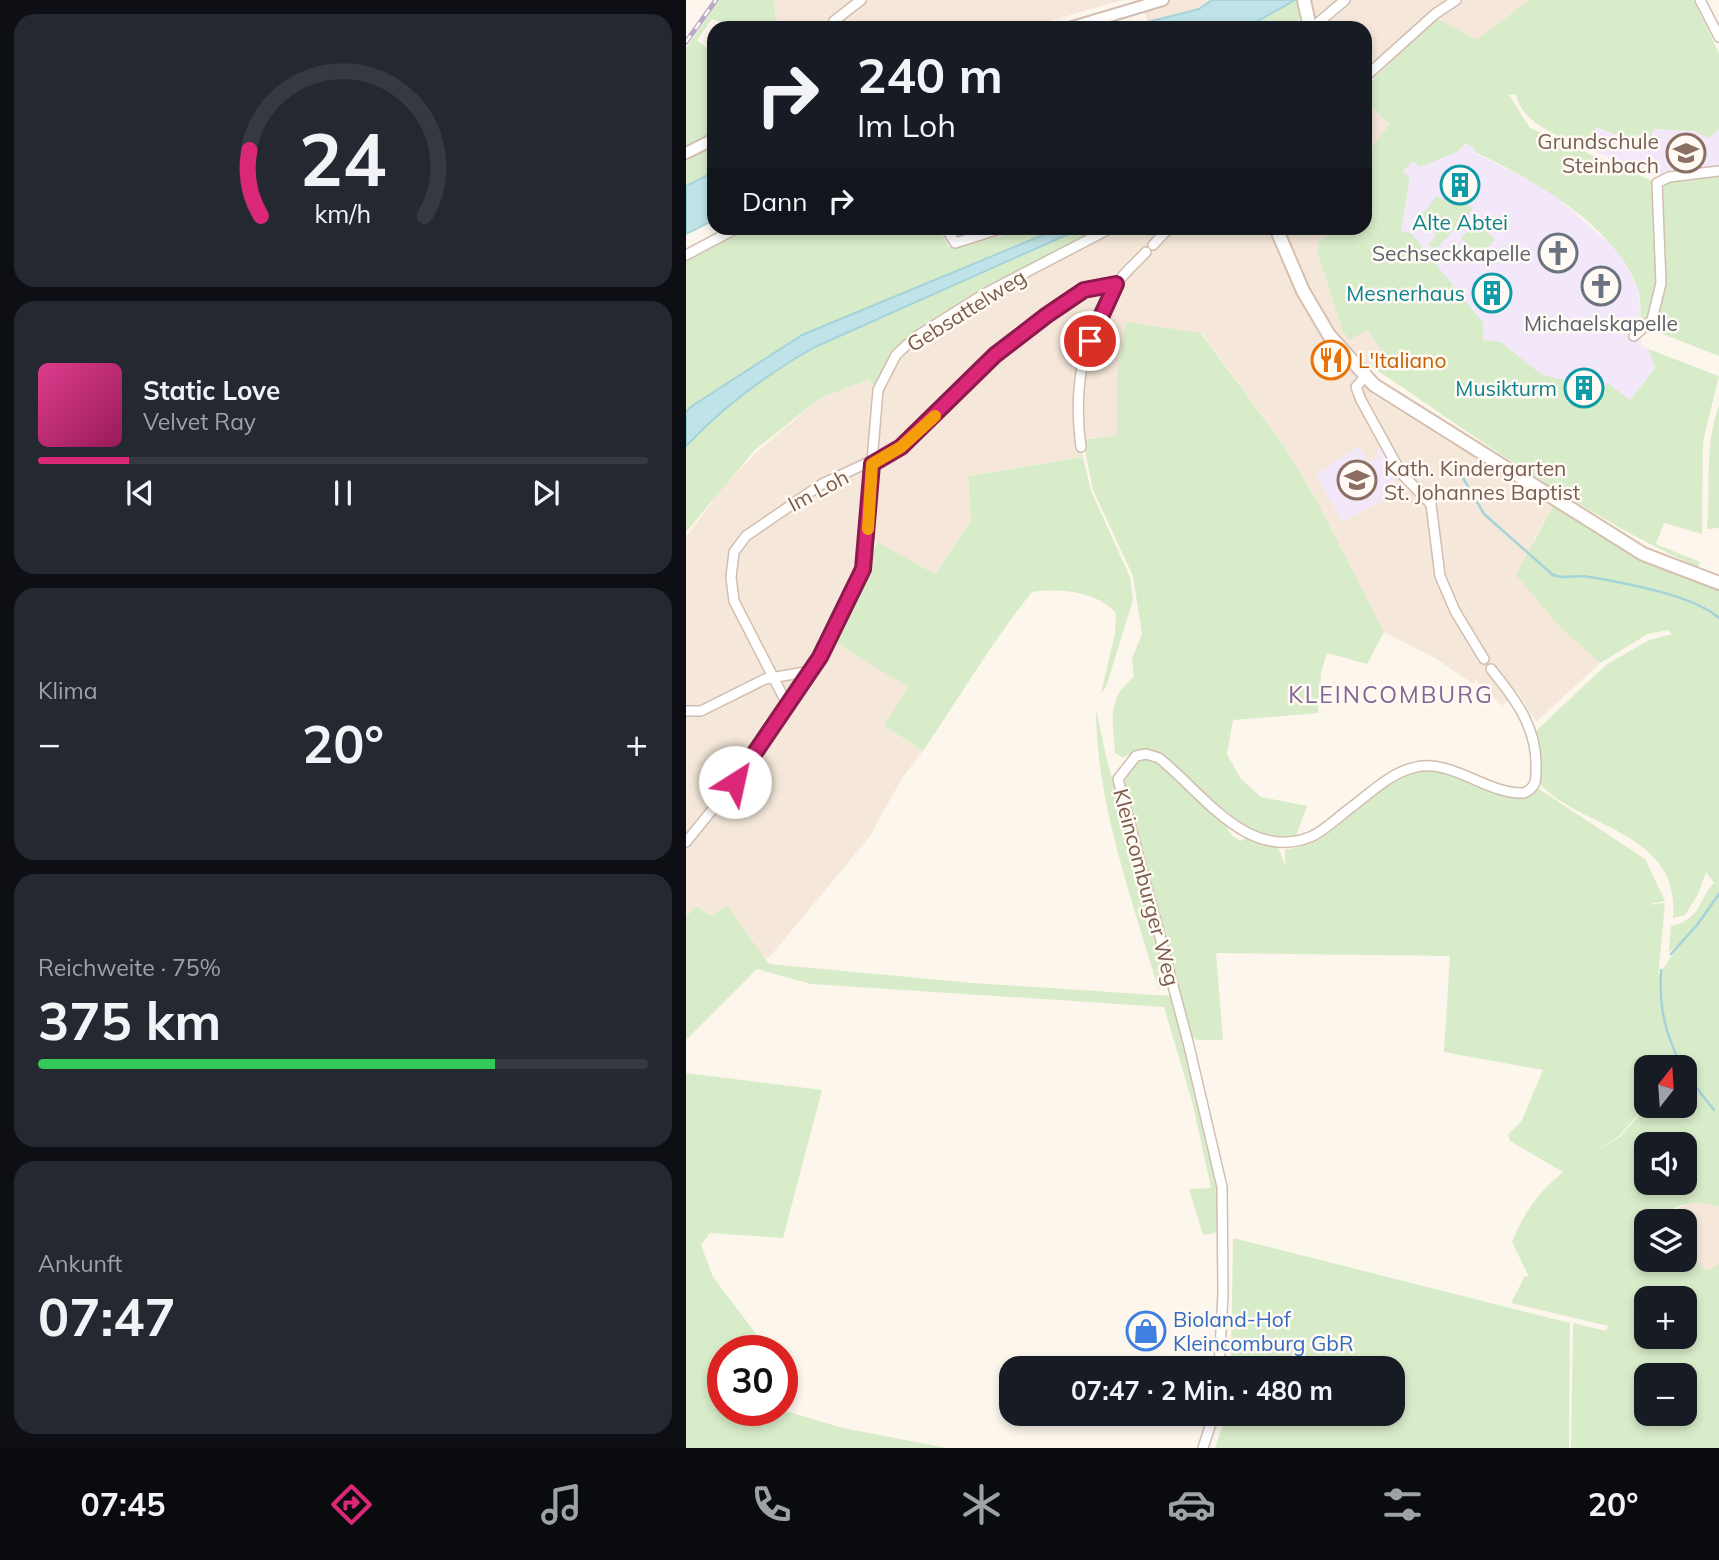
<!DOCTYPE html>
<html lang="de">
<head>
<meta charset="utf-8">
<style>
  body { margin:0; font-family:Mulish,sans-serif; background:#242831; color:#f1f3f6; height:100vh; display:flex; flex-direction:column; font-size:26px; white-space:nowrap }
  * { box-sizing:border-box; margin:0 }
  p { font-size:23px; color:#9ea1a6 }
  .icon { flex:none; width:38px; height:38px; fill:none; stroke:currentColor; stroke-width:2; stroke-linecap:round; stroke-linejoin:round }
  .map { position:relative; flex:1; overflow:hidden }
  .side { display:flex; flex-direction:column; gap:14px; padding:14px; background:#0d0f14; width:686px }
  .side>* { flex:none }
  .banner { position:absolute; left:21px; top:21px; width:665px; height:214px; border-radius:21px; box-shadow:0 4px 10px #0003; background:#171b24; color:#f1f3f6; overflow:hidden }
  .needle { width:46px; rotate:17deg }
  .controls { position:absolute; left:948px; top:1055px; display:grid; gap:14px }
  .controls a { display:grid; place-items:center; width:63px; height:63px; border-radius:14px; background:#171b24; box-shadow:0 4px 10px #0003; font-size:35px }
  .speed { position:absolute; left:21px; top:1335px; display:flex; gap:14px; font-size:35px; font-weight:700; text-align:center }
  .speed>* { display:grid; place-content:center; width:91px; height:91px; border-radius:50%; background:#171b24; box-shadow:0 4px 10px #0003; line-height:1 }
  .speed .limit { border:10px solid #d22; background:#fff; color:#111 }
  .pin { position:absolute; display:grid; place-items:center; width:60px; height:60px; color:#fff; margin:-30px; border:4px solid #fff; border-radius:50%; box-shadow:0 2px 7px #0007 }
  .me { position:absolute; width:77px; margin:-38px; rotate:35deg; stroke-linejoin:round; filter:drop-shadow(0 0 5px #0008) }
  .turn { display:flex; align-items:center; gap:24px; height:147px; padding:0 35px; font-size:32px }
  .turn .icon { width:91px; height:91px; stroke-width:2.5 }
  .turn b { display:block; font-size:49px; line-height:60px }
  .then { display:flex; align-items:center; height:66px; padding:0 35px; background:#0003; gap:14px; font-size:26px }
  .big { font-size:52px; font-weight:700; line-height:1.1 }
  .side .widget { flex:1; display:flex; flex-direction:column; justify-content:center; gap:10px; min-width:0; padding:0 24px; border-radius:21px; background:#242831 }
  .side .dial { align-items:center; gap:0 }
  .dial svg { height:182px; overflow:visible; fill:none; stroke:#363941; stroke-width:7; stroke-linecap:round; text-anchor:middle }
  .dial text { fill:#f1f3f6; stroke:none }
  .song { display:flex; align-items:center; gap:21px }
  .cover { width:84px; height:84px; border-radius:10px; background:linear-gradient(135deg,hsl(330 70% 55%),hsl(330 70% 35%)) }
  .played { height:7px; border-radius:4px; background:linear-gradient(90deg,#db2777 15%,#363941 15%) }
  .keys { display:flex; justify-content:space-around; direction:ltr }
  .heat { display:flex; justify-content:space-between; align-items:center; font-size:38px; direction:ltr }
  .charge { height:10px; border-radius:5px; background:linear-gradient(90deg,#34c759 75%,#363941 0) }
  .trip { position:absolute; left:313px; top:1356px; width:406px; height:70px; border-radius:21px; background:#171b24; box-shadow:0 4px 10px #0003; font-weight:700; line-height:70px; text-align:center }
  .menu { display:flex; height:112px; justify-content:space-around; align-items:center; background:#090b0e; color:#9ea1a6 }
  .menu .icon { width:49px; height:49px }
  .menu .selected { color:#db2777 }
  .menu b { font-size:32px; color:#f1f3f6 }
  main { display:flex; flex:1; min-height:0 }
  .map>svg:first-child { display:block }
</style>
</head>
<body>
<main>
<section class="side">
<div class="widget dial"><svg viewBox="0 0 100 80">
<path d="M14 69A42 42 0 1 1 86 69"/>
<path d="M14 69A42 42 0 0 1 9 40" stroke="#db2777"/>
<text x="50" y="56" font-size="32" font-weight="700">24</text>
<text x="50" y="72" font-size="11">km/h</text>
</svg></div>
<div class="widget">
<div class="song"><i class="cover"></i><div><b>Static Love</b><p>Velvet Ray</p></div></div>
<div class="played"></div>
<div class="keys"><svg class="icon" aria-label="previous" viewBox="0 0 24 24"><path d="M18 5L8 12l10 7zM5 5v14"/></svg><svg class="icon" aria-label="pause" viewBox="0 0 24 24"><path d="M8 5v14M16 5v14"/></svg><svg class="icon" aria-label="next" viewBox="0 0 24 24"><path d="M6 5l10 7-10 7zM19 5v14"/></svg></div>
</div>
<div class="widget"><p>Klima</p>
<div class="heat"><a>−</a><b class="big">20°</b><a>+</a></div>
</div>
<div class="widget"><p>Reichweite · 75%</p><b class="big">375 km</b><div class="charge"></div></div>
<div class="widget"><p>Ankunft</p><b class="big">07:47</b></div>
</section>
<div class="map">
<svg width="1033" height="1448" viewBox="0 0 1033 1448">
  <rect width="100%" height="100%" fill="#fdf6ec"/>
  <g fill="#f5e8da">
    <path d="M88,0H437L339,28H91Z"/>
    <path d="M454,0H526L513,9L462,22Z"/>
    <path d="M625,0H843L791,40L743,15L679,76V28H627Z"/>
    <path d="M679,102L704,124L679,155Z"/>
    <path d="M432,228H654L632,242V254L656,329L681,330L699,356L672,377L687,395L867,506L847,541L876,629L914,663L850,722L831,691L816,706L790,680L787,684L749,658L698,632L630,499L598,446L516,333L431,376V435L393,440L397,457L282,476L285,520L249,574L179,536L175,562L141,637L223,687L198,726L237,751L216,778L184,836L82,959L10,906L0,917V537L38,486L71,452L134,398L182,380L190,389L215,347L282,299Z"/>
    <path d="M1020,1202L1033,1207V1264L1020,1272L999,1249V1222H976L980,1214L1001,1204Z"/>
  </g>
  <g fill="#f3e8fa">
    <path d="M910,127L959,147L967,129L1009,131L1022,138L1033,129V170L969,175L904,150Z"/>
    <path d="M778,143L787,147L789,153L864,191L931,250L953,290L955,346L962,349L969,368L944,400L908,397L895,392L894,385L855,374L815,342L797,340L759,278L725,233L715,231L724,178L717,172L727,160Z"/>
    <path d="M673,446L682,462L693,457L690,451L696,448L706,469L709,494L656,522L630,474Z"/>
  </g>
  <g fill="#d8ecc9" fill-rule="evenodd">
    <path d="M33,0H88L91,28H58L59,23L47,27L26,19L11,40L28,54V133L0,147V48Z"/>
    <path d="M608,0H612C613,7 615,15 612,22C606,32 554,28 541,28L570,22Z"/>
    <path d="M843,0H1007L1033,53V129L1022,138L1009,131L968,129L960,147L910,127L904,150C880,139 835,125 830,94L823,95L844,128L966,181L971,283L962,321H955C954,311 955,298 952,289C928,224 847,180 789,152L787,147L779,143L773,151L734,167L727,161L717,171L724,178L715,231L725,233L797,323V340L815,342L855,374L895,385V392L908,397L922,383L944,400L969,368L962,349L1033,376L1017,441L1016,534L978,523L970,544L1014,562L1012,567C901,518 787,435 685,366L699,356L681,330L663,340L656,329L632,254V242L654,228H679V155L704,124L679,102V87L750,18L791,40Z"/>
    <path d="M28,145V172L0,186V160Z"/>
    <path d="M1033,174V356L969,331L978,289L974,191L982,182Z"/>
    <path d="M764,190L787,209L749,250L743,244L751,235L733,218L751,196L756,200Z"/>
    <path d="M790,222L809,239L794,256L775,238Z"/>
    <path d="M62,228H252L263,247H275L344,228H374L116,335L0,411V260L14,250Z"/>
    <path d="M396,228H418L286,294L214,346L191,389L182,380L134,398L69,450L0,532V446C38,406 81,374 130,347Z"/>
    <path d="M440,322L515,333L598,446L630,499L698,632L681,664L641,653L635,672L632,713L547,720L541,754L555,779L575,797L621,806L610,836C560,843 528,801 494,770C485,762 475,752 463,750C453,749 445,753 437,758L429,753C427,720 420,699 448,677L446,658L456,634L447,576L407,490L397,440L431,435V376Z"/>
    <path d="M1033,405V528L1021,529C1025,485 1018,447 1033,405Z"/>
    <path d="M397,457L405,491L444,577L447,600L420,687L415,693L429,633L430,613C410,591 374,588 346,592C306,642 273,698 237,751L198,726L222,687L147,641L169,604L191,542L249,574L285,520L282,476Z"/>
    <path d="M867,506L944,554L1033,588V1207C1015,1200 986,1201 976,1221L961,1222V1260H999V1249L1020,1271L1033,1264V1448H885L887,1323L920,1331L922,1326L825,1303L839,1276L843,1277L826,1242C838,1212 853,1192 877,1172L824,1141L822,1134L835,1122L857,1070L758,1052L764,956L530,953L537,1040H511L503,1035L438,788C442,769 448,753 470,760L534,817L546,836L555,841L560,838L592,847L599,865V849C648,847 682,784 731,771C755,765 805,788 829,796L850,787L959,859L979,901L959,905L979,903L972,976L995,942L983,952L985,926C1016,919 1011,901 1028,883L1020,872L1012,894L999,915L987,918C995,831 896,830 853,783L855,764L850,731L920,665L963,640L986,634L982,630L962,634L914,663L876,629L830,575ZM961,1068H999V1106H961L934,1137L912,1150L933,1136L961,1104L957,1081L961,1090ZM961,1144H999V1183H961ZM961,1298H999V1337H961ZM961,1376H999V1414H961Z"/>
    <path d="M410,709L420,756L482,986L472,988C446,898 410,803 410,709Z"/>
    <path d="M10,906L24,916L41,906L83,964L286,983L485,996L529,1171L533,1227L529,1233L517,1235L503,1189L525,1188L507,1105L478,1007L125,984L71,969L0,1040V917Z"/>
    <path d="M0,1073L136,1090L97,1238L24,1233L15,1245L27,1277L80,1347L76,1351H37V1410H96L157,1428L261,1448H0Z"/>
    <path d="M547,1238L884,1323L883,1448H529L541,1414H707V1368H545Z"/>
  </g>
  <g fill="#bfe3e8" stroke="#a5d3da" stroke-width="2">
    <path d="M526,0H609L570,22L541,28H438L513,9Z"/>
    <path d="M28,172V220L0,234V186Z"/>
    <path d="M374,228H396L129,347C81,374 38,406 0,446V412L6,406L116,335Z"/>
  </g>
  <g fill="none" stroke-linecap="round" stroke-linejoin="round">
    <g stroke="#a5d3da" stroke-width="2.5">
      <path d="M769,464L798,514L867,575C880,580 891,574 904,577C939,583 1007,595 1033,618"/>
      <path d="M985,954L1011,925L1033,894"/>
      <path d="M975,970C973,1010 979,1032 996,1068"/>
      <path d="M999,1073L1028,1110"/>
    </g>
    <defs>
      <g id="minor">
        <path d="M1014,0L1033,37"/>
        <path d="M148,21L175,0"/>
        <path d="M626,28L659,0"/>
        <path d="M679,77L749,14L770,0"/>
        <path d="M260,228L269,243L317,228"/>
        <path d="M467,245L483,228"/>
        <path d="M0,255L51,228"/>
        <path d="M948,336L966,320L975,283L971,183L983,177L1033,171"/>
        <path d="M679,377L670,387L675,400L715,473L745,504L754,576L769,611L798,659"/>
        <path d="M395,447C387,392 396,329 431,283C439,272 451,262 460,252"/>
        <path d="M102,706L48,601L45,577L48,552L60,536L136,484L215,447L309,355L361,315L398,290L430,284"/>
        <path d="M0,711H15L79,679L125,671"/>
        <path d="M0,842L49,782L116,686L134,657L177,569L192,390L210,355L228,338L298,294L425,228"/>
        <path d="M533,1368L537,1294L536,1187L502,1042L432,779L450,756L460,754L473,758C516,792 561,862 624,837C639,831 654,815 667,806C685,792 706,772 730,767C767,759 802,795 838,793C849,788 850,782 850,771C852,729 831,701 805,669"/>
        <path d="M517,1448L528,1414"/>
      </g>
      <g id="tertiary">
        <path d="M383,28L477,0"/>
        <path d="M0,153L28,139"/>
      </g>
      <g id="secondary">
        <path d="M618,0L624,28"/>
        <path d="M590,228L617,291L643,335L688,385L957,554L1033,583"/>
      </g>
    </defs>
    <use href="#minor" stroke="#d1beb0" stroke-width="12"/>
    <use href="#tertiary" stroke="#d1beb0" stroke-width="14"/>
    <use href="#secondary" stroke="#d6c0b0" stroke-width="16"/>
    <use href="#minor" stroke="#fff" stroke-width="9"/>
    <use href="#tertiary" stroke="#fff" stroke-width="10"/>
    <use href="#secondary" stroke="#fff" stroke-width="12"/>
    <defs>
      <path id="rail" d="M0,42L30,0"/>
    </defs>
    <use href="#rail" stroke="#b9a8c9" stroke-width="5"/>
    <use href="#rail" stroke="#fffaf3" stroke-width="2.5" stroke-dasharray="8" stroke-linecap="butt"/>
  </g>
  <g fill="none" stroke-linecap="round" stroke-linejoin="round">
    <defs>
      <path id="route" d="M49,782L134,657L177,569L186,464L215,447L309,355L361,315L398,290L430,284L404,341"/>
    </defs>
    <use href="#route" stroke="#8e194d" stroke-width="18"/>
    <use href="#route" stroke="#db2777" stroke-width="12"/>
    <path stroke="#f59e0b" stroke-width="12" d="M182,529L186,464L215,447L249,416"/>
  </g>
  <defs>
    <symbol id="school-ring" viewBox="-11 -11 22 22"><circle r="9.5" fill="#fffaf3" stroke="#8d6e63" stroke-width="1.5"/><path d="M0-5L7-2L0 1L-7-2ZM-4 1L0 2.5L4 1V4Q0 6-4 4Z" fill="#8d6e63"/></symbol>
    <symbol id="building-ring" viewBox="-11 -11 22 22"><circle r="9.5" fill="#fffaf3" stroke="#0f9aa8" stroke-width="1.5"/><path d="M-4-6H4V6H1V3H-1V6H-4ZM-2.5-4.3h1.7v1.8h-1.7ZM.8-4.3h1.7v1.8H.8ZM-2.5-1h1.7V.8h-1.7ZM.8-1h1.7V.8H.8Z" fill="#0f9aa8"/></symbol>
    <symbol id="church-ring" viewBox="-11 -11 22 22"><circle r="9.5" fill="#fffaf3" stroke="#6b7280" stroke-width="1.5"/><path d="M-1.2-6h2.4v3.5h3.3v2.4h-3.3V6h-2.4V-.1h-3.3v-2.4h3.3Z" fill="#6b7280"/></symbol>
    <symbol id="restaurant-ring" viewBox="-11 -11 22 22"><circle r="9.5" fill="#fffaf3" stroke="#e8710a" stroke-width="1.5"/><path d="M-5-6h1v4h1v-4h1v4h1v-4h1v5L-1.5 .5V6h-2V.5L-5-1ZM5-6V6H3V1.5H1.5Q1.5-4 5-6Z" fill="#e8710a"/></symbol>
    <symbol id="shop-ring" viewBox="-11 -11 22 22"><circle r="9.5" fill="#fffaf3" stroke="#3f7fe0" stroke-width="1.5"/><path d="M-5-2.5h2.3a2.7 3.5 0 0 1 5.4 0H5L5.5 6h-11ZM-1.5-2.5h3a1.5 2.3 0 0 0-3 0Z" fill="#3f7fe0"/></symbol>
  </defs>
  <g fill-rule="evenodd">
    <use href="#school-ring" x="978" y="131" width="44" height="44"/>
    <use href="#building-ring" x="752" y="163" width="44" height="44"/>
    <use href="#church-ring" x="850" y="231" width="44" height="44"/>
    <use href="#church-ring" x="893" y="264" width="44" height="44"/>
    <use href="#building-ring" x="784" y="271" width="44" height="44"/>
    <use href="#restaurant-ring" x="623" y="338" width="44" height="44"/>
    <use href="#building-ring" x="876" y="366" width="44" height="44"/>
    <use href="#school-ring" x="649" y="458" width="44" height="44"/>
    <use href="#shop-ring" x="438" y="1309" width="44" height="44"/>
  </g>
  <g text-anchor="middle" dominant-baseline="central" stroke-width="5" stroke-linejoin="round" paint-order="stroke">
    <g font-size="21" fill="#785e54" stroke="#fffaf3" text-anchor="end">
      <text x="973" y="141">Grundschule<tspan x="973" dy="24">Steinbach</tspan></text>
      <text x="698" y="468" text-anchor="start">Kath. Kindergarten<tspan x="698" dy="24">St. Johannes Baptist</tspan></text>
    </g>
    <g font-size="21" fill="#0d838f" stroke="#fffaf3" text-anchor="end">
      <text x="774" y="222" text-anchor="middle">Alte Abtei</text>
      <text x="779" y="293">Mesnerhaus</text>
      <text x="871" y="388">Musikturm</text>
    </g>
    <g font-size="21" fill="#5b616d" stroke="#fffaf3" text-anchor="end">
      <text x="845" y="253">Sechseckkapelle</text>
      <text x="915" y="323" text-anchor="middle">Michaelskapelle</text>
    </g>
    <g font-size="21" fill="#7a5c4d" stroke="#fffaf3">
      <text transform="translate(280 310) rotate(-32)">Gebsattelweg</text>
      <text transform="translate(132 490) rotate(-28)">Im Loh</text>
      <text transform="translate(461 887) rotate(75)">Kleincomburger Weg</text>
    </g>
    <g font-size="21" fill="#c56008" stroke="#fffaf3" text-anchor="start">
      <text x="672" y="360">L'Italiano</text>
    </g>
    <g font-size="21" fill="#366cbe" stroke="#fffaf3" text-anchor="start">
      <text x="487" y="1319">Bioland-Hof<tspan x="487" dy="24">Kleincomburg GbR</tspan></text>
    </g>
    <g font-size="23" letter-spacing="2" fill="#846695" stroke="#fffaf3">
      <text x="705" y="694">KLEINCOMBURG</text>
    </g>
  </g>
</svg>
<div class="controls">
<a><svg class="needle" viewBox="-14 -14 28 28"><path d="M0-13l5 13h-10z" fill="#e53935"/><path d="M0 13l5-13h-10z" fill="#9ea1a6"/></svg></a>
<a><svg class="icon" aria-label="sound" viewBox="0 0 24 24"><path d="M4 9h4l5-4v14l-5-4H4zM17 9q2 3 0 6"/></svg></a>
<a><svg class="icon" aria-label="layers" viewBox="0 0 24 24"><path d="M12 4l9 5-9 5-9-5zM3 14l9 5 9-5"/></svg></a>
<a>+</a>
<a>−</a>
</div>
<div class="speed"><div class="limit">30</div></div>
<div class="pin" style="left:404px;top:341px;background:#d93025"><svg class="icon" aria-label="arrive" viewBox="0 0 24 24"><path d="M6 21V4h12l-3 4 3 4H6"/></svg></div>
<svg class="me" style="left:49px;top:782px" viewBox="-20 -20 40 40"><circle r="19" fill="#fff"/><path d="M0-13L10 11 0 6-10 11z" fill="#db2777"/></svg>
<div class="trip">07:47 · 2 Min. · 480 m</div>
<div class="banner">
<div class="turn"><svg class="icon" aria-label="right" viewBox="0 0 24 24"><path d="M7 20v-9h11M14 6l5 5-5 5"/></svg><div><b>240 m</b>Im Loh</div></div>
<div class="then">Dann<svg class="icon" aria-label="right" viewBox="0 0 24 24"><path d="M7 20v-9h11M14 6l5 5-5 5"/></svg></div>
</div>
</div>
</main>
<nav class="menu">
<b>07:45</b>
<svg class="icon selected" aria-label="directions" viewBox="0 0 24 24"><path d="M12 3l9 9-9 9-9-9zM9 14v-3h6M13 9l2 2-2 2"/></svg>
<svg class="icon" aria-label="music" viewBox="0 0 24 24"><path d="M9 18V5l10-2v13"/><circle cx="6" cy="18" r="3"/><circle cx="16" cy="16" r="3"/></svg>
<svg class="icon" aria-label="phone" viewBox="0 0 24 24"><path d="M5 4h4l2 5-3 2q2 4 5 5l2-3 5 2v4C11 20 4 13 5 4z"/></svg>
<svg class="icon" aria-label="climate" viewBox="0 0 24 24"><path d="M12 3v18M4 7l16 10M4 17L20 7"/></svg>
<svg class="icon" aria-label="car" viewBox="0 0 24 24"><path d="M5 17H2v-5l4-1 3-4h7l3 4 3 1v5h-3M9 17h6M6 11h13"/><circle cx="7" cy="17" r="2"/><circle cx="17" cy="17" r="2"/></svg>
<svg class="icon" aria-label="filters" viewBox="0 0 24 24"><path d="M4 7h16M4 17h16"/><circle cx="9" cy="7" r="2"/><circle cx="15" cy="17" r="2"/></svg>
<b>20°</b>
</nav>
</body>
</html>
